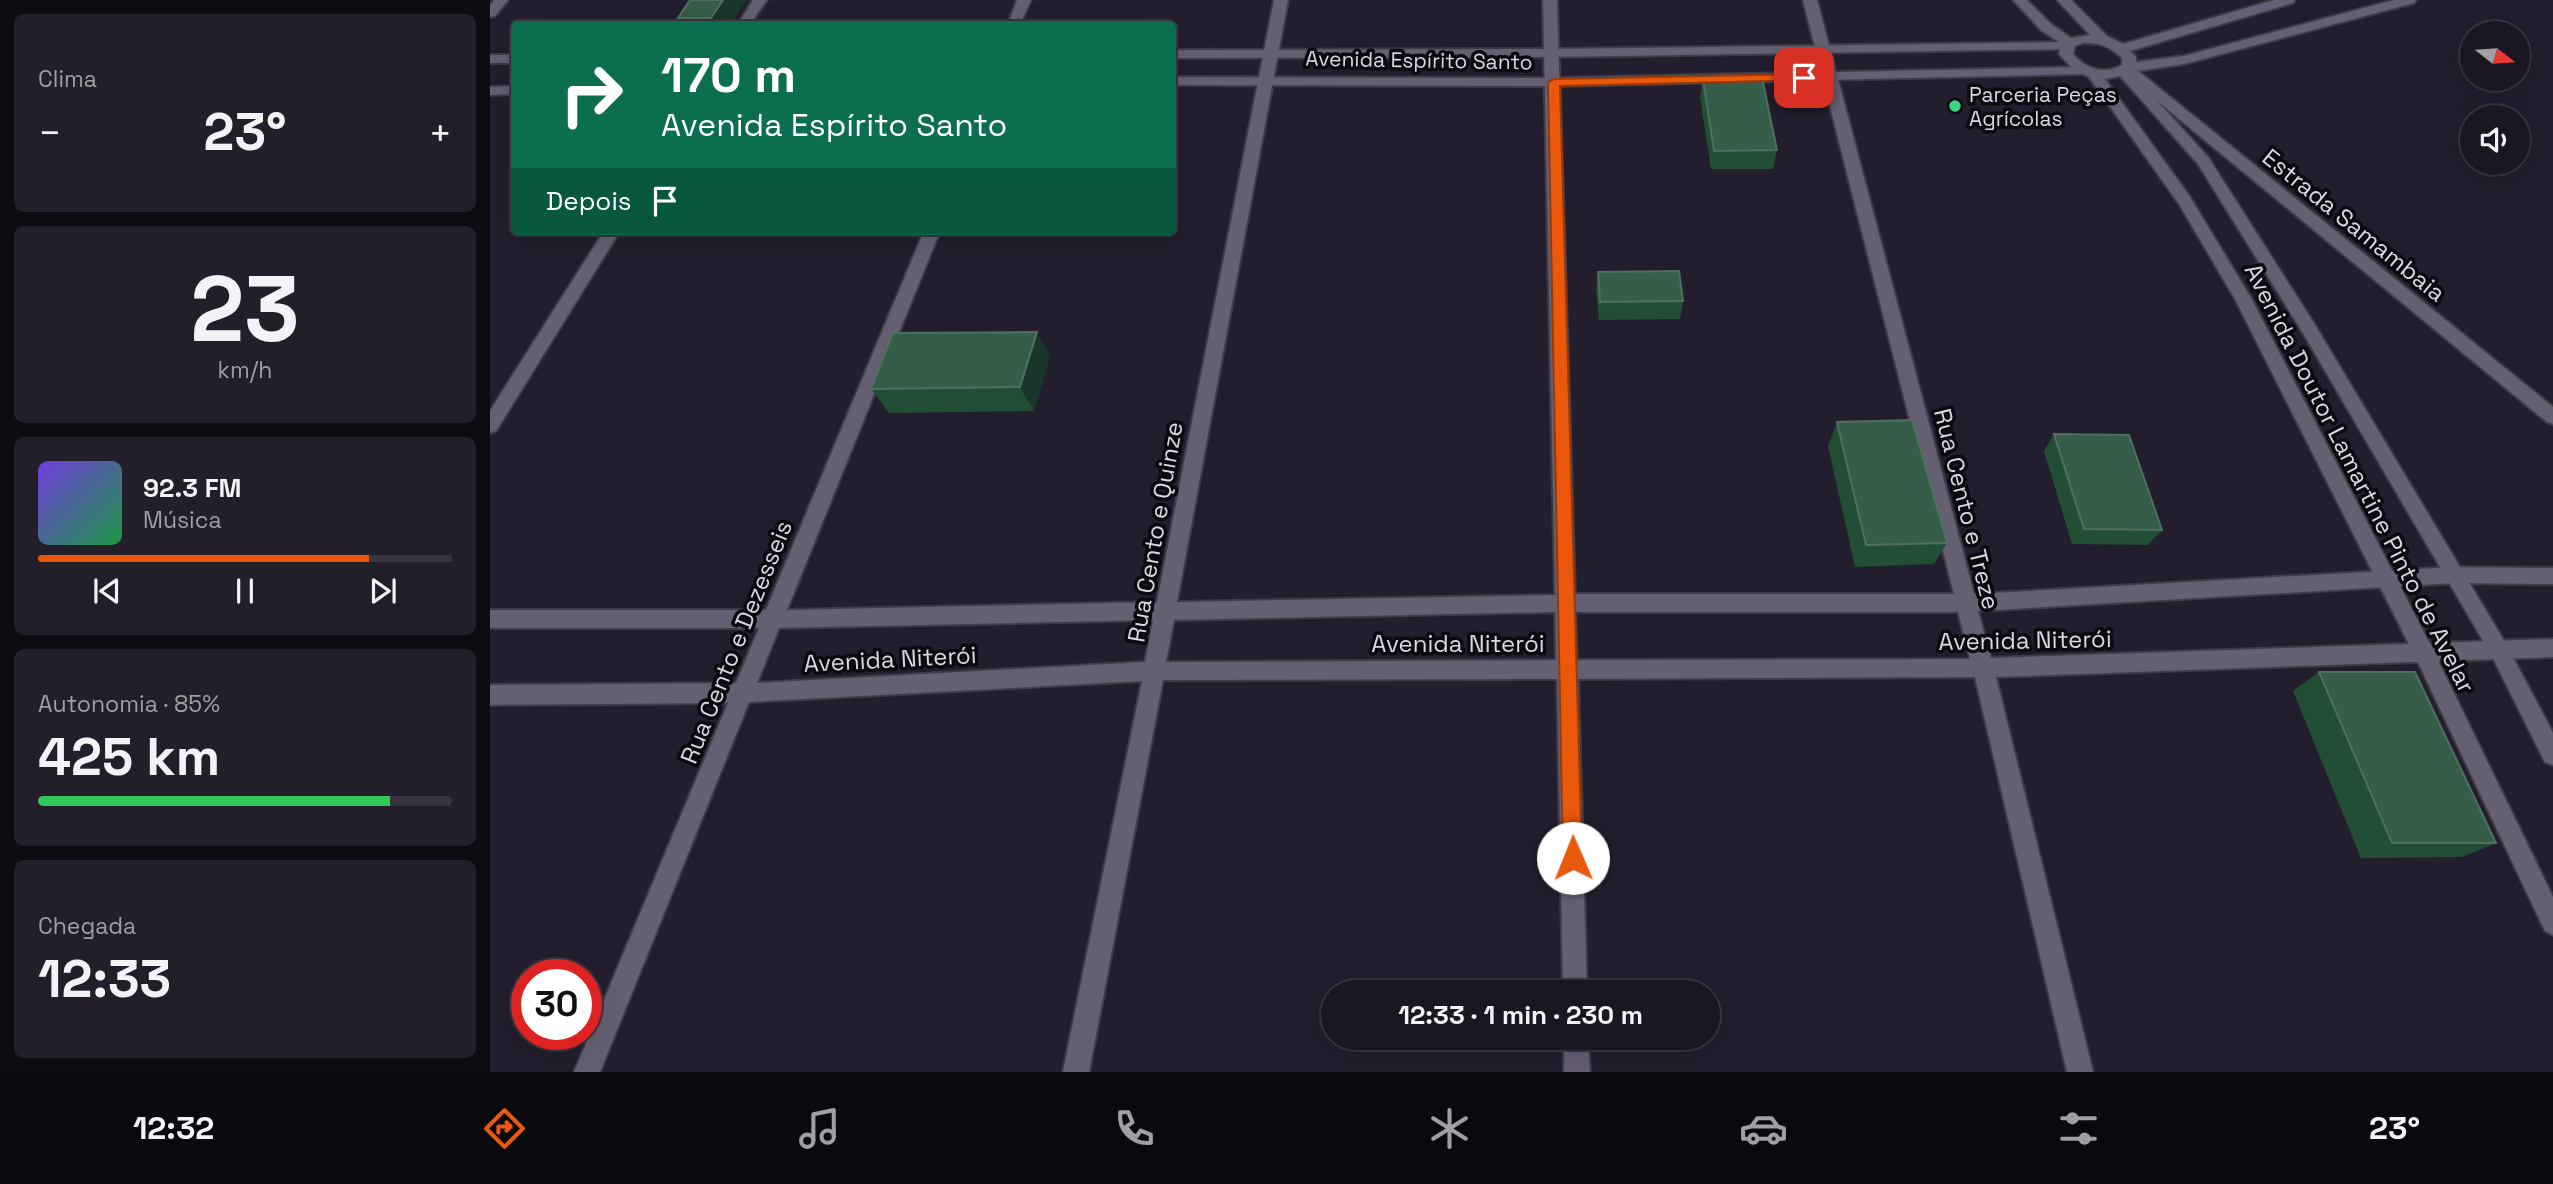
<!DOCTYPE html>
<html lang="pt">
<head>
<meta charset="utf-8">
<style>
  body { margin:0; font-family:"Space Grotesk",sans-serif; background:#231f2a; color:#f1f3f6; height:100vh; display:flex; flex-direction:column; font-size:26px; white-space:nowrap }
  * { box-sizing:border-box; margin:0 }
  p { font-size:23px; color:#9f9fa5 }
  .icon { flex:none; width:38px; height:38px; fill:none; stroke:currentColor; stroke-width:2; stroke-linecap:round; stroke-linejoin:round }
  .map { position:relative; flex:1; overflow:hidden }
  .details { display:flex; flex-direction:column; gap:14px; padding:14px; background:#0e0c13; width:490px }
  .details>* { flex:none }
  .top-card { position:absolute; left:21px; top:21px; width:665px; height:214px; border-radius:7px; box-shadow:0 7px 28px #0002,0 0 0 2px #383540; background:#0b6e4f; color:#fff; overflow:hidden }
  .needle { width:46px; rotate:107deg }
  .tools { position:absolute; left:1970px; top:21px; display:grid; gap:14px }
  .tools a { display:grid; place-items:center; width:70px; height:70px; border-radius:50%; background:#1a1622; box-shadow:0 7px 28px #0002,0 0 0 2px #383540; font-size:35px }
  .speed { position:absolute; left:21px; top:959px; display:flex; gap:14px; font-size:35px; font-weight:700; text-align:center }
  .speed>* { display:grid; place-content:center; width:91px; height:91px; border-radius:50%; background:#1a1622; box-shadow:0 7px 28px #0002,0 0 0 2px #383540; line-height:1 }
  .speed .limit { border:10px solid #d22; background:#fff; color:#111 }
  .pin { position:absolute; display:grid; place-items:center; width:60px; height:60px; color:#fff; margin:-30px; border-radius:14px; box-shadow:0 4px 10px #0006 }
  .me { position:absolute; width:77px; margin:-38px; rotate:359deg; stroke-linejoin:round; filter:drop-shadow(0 0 5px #0008) }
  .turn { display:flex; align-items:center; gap:24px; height:147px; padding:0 35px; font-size:32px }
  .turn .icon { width:91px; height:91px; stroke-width:2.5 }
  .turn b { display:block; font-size:49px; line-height:60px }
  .then { display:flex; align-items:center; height:66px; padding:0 35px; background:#0003; gap:14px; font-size:26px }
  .big { font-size:52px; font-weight:800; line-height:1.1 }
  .details .tile { flex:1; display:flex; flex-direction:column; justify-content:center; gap:10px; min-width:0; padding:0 24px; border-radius:10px; background:#231f2a }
  .details .dial { align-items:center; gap:0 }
  .dial b { font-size:91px; line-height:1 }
  .song { display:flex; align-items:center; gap:21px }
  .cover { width:84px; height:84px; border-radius:10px; background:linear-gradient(135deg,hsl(260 70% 55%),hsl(140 70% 35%)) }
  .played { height:7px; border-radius:4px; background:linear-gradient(90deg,#ea580c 80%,#383540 80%) }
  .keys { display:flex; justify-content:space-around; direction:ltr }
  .heat { display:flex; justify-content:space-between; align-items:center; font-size:38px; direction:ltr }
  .charge { height:10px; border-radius:5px; background:linear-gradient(90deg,#34c759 85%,#383540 0) }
  .trip { position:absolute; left:831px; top:980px; width:399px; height:70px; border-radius:35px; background:#1a1622; box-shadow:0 7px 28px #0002,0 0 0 2px #383540; font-weight:800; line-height:70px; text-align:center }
  .tab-bar { display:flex; height:112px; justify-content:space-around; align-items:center; background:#0a090e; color:#9f9fa5 }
  .tab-bar .icon { width:49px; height:49px }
  .tab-bar .on { color:#ea580c }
  .tab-bar b { font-size:32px; color:#f1f3f6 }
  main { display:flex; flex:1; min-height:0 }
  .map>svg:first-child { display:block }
</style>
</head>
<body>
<main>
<section class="details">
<div class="tile"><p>Clima</p>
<div class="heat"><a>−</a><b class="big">23°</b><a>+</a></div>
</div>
<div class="tile dial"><b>23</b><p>km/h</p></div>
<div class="tile">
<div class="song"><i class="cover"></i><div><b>92.3 FM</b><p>Música</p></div></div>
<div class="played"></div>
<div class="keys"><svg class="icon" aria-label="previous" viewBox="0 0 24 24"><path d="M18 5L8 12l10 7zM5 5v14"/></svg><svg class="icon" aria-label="pause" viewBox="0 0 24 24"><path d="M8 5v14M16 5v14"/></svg><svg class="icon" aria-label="next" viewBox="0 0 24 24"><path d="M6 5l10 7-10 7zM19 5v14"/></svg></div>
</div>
<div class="tile"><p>Autonomia · 85%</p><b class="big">425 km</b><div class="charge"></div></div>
<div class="tile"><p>Chegada</p><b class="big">12:33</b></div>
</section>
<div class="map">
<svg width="2063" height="1072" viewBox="0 0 2063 1072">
  <rect width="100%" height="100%" fill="#231e2d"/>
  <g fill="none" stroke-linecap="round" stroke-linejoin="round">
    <defs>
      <g id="minor">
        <path d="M4,0H18L5,16L0,17V5Z"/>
        <path d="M263,0H277L260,24H248Z"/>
        <path d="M527,0H541L530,24H518Z"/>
        <path d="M784,0H798L687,602L1065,595L1053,0H1067L1085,594H1464L1313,0H1327L1484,594L1965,567L2063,568V584L1965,583L1488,611L1501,658L2063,639V657L1506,677L1603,1072H1577L1485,677L1088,679L1097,992H1073L1067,679L673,680L599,1072H573L652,681L259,702L110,1072H84L238,703L0,705V685L246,683L269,628H0V610H276L434,231H450L297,610L667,602ZM1065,612L1066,660L676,662L684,620ZM1085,612H1468L1480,659L1087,660ZM663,620L655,662L267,683L289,628Z"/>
        <path d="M1637,65L1642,66L2063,407V424L2057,422L1632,72L1630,69Z"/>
        <path d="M114,231H130L6,431L0,433V411Z"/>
        <path d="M1074,1038H1098L1100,1072H1074Z"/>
      </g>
      <g id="tertiary">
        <path d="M1577,42L1582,43V49L1064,57L682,58V50L1064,49Z"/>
        <rect x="0" y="55" width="24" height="8"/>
        <path d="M1594,67L1601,71L1599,74L1064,86L682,85V77L1064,78Z"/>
        <path d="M24,86V94L0,95V87Z"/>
      </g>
      <path id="secondary" d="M1523,0H1537L1561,24L1581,38L1600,35L1567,0H1581L1617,36L1633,44L1784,0H1805L1803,3L1640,51L1646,57V62L1694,56L1904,0H1926L1924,3L1694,64L1641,72L1718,157L1825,325L2016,644L2063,733V765L2055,762L2002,656L1813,333L1708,164L1630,76L1615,79L1700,197L1761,298L1941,646L2063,897V935L2055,931L1927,660L1745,299L1689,204L1599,77L1584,70L1569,54L1572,44L1551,30ZM1593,43C1611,43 1619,46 1632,58V65C1614,75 1596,69 1583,54L1585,46Z"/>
    </defs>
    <use href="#minor" stroke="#3e3a46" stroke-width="4"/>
    <use href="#tertiary" stroke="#3e3a46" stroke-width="4"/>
    <use href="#secondary" stroke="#3e3a46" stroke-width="4"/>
    <use href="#minor" fill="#655f72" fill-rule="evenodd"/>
    <use href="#tertiary" fill="#655f72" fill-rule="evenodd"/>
    <use href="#secondary" fill="#655f72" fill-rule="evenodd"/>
  </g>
  <g fill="#224e35">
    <path d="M200,0L241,24H193L188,18Z"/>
    <path d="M1213,79L1287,150L1283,169H1221L1210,97Z"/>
    <path d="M1108,272L1193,301L1190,319L1109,320L1106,290Z"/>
    <path d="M547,332L560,356L544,411L399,413L381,389Z"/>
    <path d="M1347,422L1457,543L1444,564L1365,567L1338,446Z"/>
    <path d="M1564,434L1672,530L1658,545L1582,544L1554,451Z"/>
    <path d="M1829,672L2006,843L1972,857L1871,858L1803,691Z"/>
  </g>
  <g fill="#1a352a">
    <path d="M233,0H257L241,24H225L221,18Z"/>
    <path d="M547,332L560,356L544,411L530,387Z"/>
  </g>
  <g fill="#365d47" stroke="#4f7060" stroke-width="2">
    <path d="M200,0H233L221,18H188Z"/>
    <path d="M1272,78L1287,150L1224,151L1213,79Z"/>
    <path d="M1189,271L1193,301L1110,302L1108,272Z"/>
    <path d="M547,332L530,387L381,389L403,333Z"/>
    <path d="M1422,420L1457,543L1376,545L1347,422Z"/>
    <path d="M1564,434L1639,435L1672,530L1594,529Z"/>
    <path d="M1829,672H1925L2006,843H1902Z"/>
  </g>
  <path fill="#ea580c" stroke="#983908" stroke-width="2" d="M1314,74L1318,75V80L1070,86L1092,858L1089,864L1083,867L1076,864L1073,858L1058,82L1064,79Z"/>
  <circle fill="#36d880" stroke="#0c0910" stroke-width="2.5" cx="1465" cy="106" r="7"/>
  <g text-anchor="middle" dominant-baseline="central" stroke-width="7" stroke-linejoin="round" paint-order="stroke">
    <g font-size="21" fill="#dad7e1" stroke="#0c0910">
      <text transform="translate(929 60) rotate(1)">Avenida Espírito Santo</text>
    </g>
    <g font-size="21" fill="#dad7e1" stroke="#0c0910" text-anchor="start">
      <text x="1479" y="94">Parceria Peças<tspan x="1479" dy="24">Agrícolas</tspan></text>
    </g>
    <g font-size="24" fill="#dad7e1" stroke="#0c0910">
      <text transform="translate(1864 225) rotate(39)">Estrada Samambaia</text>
      <text transform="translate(1870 478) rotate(63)">Avenida Doutor Lamartine Pinto de Avelar</text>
      <text transform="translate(1477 509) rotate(76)">Rua Cento e Treze</text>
      <text transform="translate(665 532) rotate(-80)">Rua Cento e Quinze</text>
      <text transform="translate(1535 640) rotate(-1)">Avenida Niterói</text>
      <text transform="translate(246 642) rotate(-68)">Rua Cento e Dezesseis</text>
      <text x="968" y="643">Avenida Niterói</text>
      <text transform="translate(400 659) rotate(-3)">Avenida Niterói</text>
    </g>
  </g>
</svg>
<div class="tools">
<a><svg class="needle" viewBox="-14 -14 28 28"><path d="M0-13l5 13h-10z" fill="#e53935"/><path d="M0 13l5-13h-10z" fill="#9f9fa5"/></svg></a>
<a><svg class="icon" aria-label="sound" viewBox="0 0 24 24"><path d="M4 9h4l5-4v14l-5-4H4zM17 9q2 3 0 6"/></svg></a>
</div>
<div class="speed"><div class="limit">30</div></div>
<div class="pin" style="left:1314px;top:78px;background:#d93025"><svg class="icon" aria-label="arrive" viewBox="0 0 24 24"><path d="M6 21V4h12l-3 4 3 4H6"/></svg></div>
<svg class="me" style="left:1083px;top:858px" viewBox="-20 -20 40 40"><circle r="19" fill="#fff"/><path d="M0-13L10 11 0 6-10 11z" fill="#ea580c"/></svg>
<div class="trip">12:33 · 1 min · 230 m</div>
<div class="top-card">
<div class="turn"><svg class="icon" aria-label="right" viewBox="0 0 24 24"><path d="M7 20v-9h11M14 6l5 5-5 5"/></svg><div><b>170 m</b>Avenida Espírito Santo</div></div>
<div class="then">Depois<svg class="icon" aria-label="arrive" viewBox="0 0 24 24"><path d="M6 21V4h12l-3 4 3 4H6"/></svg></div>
</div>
</div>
</main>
<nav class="tab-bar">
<b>12:32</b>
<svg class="icon on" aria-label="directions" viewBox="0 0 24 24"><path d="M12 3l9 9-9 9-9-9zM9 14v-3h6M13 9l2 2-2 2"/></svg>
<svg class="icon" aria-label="music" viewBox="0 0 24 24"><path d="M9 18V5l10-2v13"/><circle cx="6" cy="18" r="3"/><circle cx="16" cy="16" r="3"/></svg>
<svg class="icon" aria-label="phone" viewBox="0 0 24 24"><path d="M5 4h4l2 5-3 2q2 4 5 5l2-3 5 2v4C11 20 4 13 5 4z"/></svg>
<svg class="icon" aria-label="climate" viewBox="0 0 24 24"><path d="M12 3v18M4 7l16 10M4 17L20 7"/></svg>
<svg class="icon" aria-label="car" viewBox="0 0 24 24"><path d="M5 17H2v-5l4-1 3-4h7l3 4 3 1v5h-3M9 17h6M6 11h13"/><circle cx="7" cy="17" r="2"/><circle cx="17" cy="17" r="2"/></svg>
<svg class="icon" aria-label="filters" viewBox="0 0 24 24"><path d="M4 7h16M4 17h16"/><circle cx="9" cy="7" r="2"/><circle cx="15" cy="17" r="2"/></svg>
<b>23°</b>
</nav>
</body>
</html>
